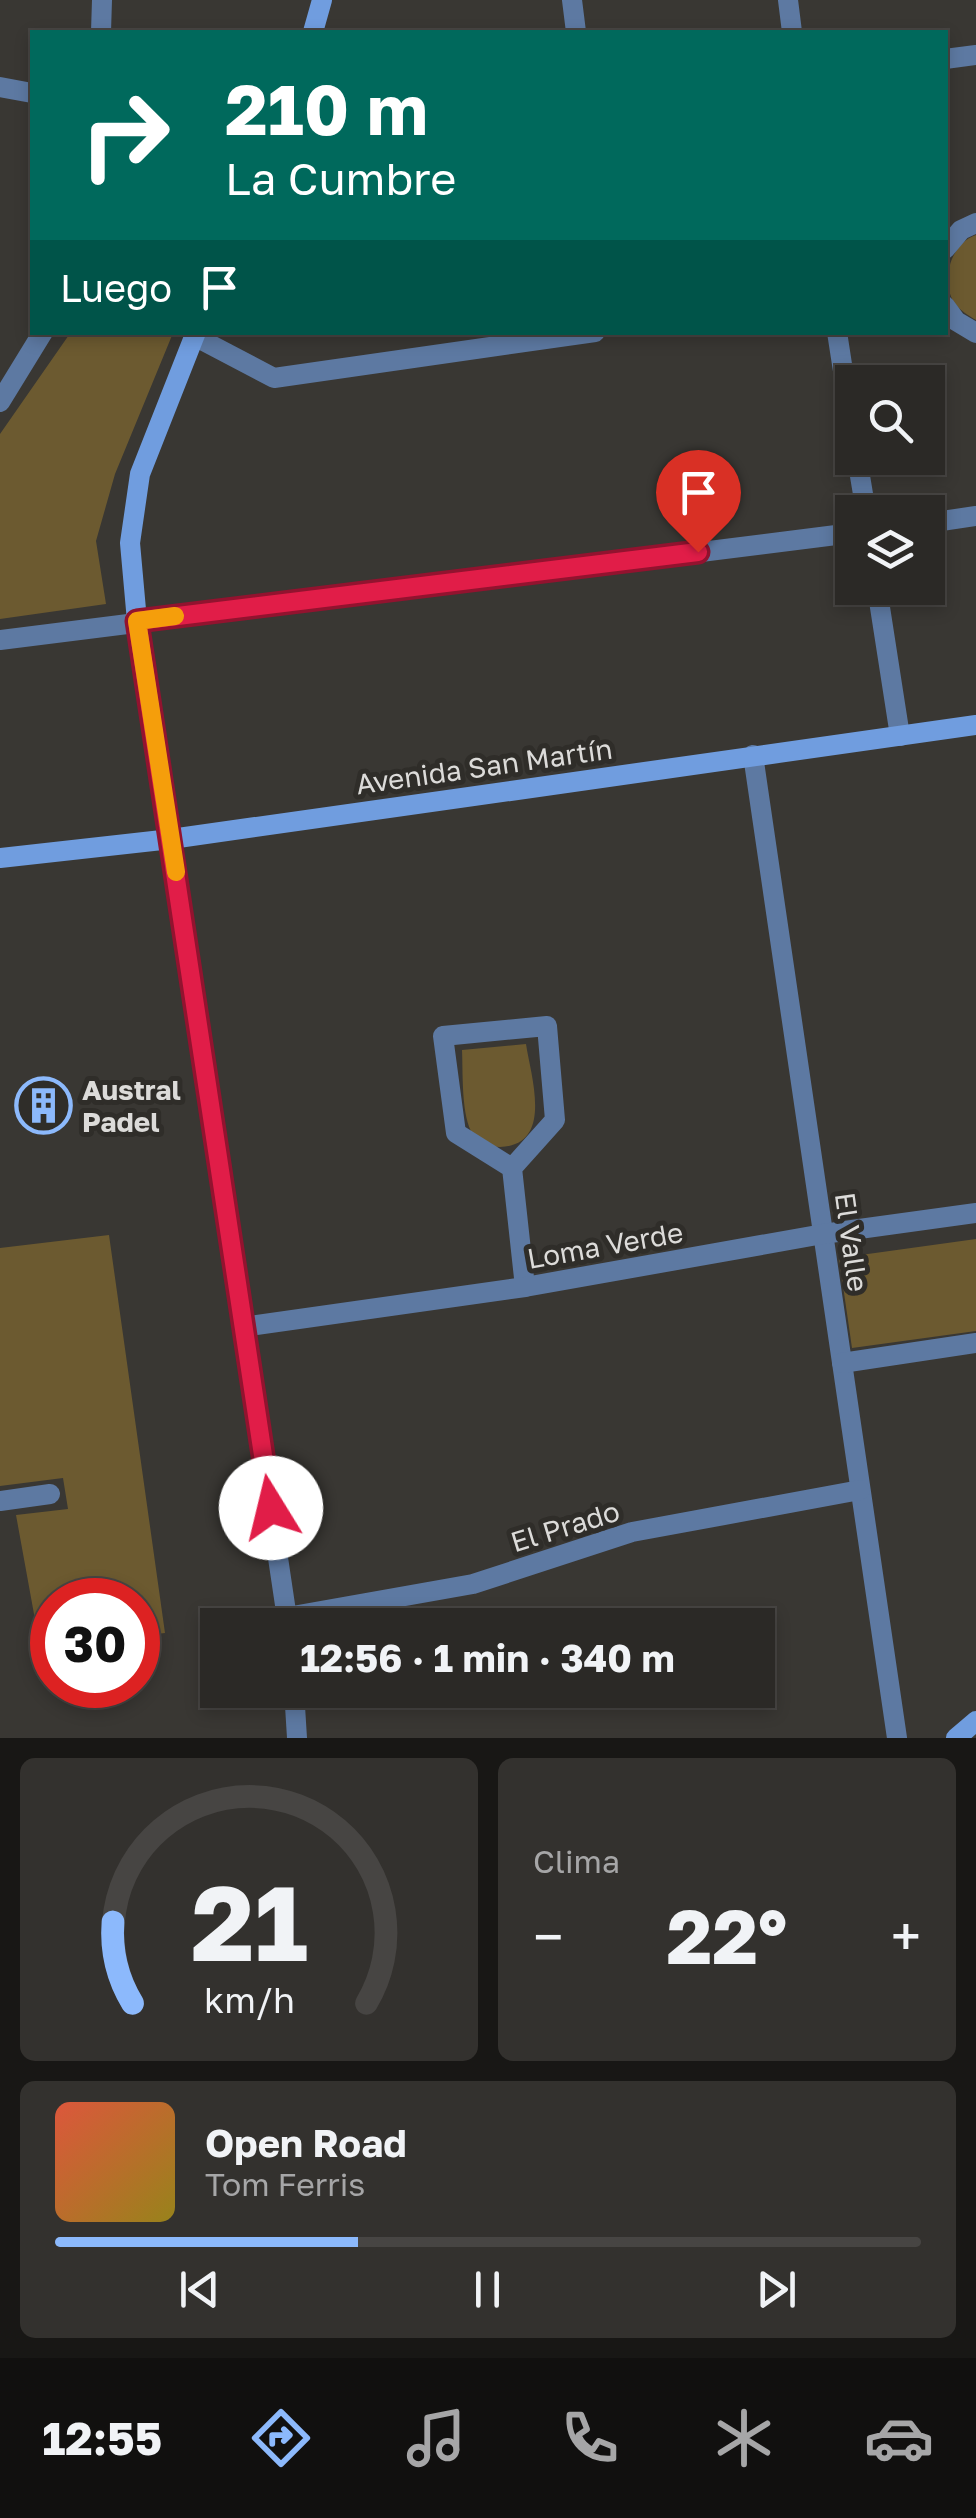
<!DOCTYPE html>
<html lang="es">
<head>
<meta charset="utf-8">
<style>
  body { margin:0; font-family:"Golos Text",sans-serif; background:#33312e; color:#f1f3f6; height:100vh; display:flex; flex-direction:column; font-size:38px; white-space:nowrap }
  * { box-sizing:border-box; margin:0 }
  p { font-size:32px; color:#a6a6a7 }
  .icon { flex:none; width:55px; height:55px; fill:none; stroke:currentColor; stroke-width:2; stroke-linecap:round; stroke-linejoin:round }
  .map { position:relative; height:1738px; overflow:hidden }
  .side { display:flex; flex-direction:column; gap:20px; padding:20px; background:#181715; flex:1 }
  .side>* { flex:none }
  .guide { position:absolute; left:30px; top:30px; width:918px; height:305px; border-radius:0px; box-shadow:0 5px 15px #0003,0 0 0 2px #474543; background:#00695c; color:#fff; overflow:hidden }
  .controls { position:absolute; left:835px; top:365px; display:grid; gap:20px }
  .controls a { display:grid; place-items:center; width:110px; height:110px; border-radius:0px; background:#2b2926; box-shadow:0 5px 15px #0003,0 0 0 2px #474543; font-size:50px }
  .speed { position:absolute; left:30px; top:1578px; display:flex; gap:20px; font-size:50px; font-weight:700; text-align:center }
  .speed>* { display:grid; place-content:center; width:130px; height:130px; border-radius:50%; background:#2b2926; box-shadow:0 5px 15px #0003,0 0 0 2px #474543; line-height:1 }
  .speed .limit { border:15px solid #d22; background:#fff; color:#111 }
  .pin { position:absolute; display:grid; place-items:center; width:85px; height:85px; color:#fff; margin:-102px -42px; border-radius:50% 50% 50% 0; rotate:-45deg; box-shadow:0 0 10px #0007 }
  .pin .icon { rotate:45deg }
  .me { position:absolute; width:110px; margin:-55px; rotate:351deg; stroke-linejoin:round; filter:drop-shadow(0 0 8px #0008) }
  .turn { display:flex; align-items:center; gap:35px; height:210px; padding:0 30px; font-size:45px }
  .turn .icon { width:130px; height:130px; stroke-width:2.5 }
  .turn b { display:block; font-size:70px; line-height:85px }
  .then { display:flex; align-items:center; height:95px; padding:0 30px; background:#0003; gap:20px; font-size:38px }
  .big { font-size:75px; font-weight:700; line-height:1.1 }
  .side .card { flex:1; display:flex; flex-direction:column; justify-content:center; gap:15px; min-width:0; padding:0 35px; border-radius:15px; background:#33312e }
  .side .dial { align-items:center; gap:0 }
  .dial svg { height:260px; overflow:visible; fill:none; stroke:#474543; stroke-width:7; stroke-linecap:round; text-anchor:middle }
  .dial text { fill:#f1f3f6; stroke:none }
  .song { display:flex; align-items:center; gap:30px }
  .cover { width:120px; height:120px; border-radius:15px; background:linear-gradient(135deg,hsl(10 70% 55%),hsl(50 70% 35%)) }
  .played { height:10px; border-radius:5px; background:linear-gradient(90deg,#8cb9fc 35%,#474543 35%) }
  .keys { display:flex; justify-content:space-around; direction:ltr }
  .heat { display:flex; justify-content:space-between; align-items:center; font-size:55px; direction:ltr }
  .side .tiles { flex:1; display:grid; gap:20px; grid-template-columns:1fr 1fr }
  .card:last-child { grid-column:span 2 }
  .trip { position:absolute; left:200px; top:1608px; width:575px; height:100px; border-radius:0px; background:#2b2926; box-shadow:0 5px 15px #0003,0 0 0 2px #474543; font-weight:700; line-height:100px; text-align:center }
  .tabs { display:flex; height:160px; justify-content:space-around; align-items:center; background:#11100f; color:#a6a6a7 }
  .tabs .icon { width:70px; height:70px }
  .tabs .active { color:#8cb9fc }
  .tabs b { font-size:45px; color:#f1f3f6 }
  .map>svg:first-child { display:block }
</style>
</head>
<body>
<div class="map">
<svg width="976" height="1738" viewBox="0 0 976 1738">
  <rect width="100%" height="100%" fill="#393733"/>
  <g fill="#6c5a30">
    <path d="M976,235V320C969,316 961,311 956,305C939,284 950,243 976,235Z"/>
    <path d="M71,332L173,333L115,474L96,541L106,604L0,619V434Z"/>
    <path d="M526,1044C531,1077 554,1145 500,1147C490,1147 479,1143 473,1134C461,1118 463,1071 462,1050Z"/>
    <path d="M109,1235L165,1633L138,1636V1600H52V1646L40,1647L16,1515L68,1509L63,1478L0,1486V1248Z"/>
    <path d="M976,1239V1331L852,1348L839,1258Z"/>
  </g>
  <g fill="none" stroke-linecap="round" stroke-linejoin="round">
    <g stroke="#5d79a2" stroke-width="20">
      <path d="M572,0L576,32"/>
      <path d="M788,0L792,32"/>
      <path d="M101,32L102,0"/>
      <path d="M945,59L976,55"/>
      <path d="M0,87L32,93"/>
      <path d="M945,249L961,230L976,223"/>
      <path d="M945,306L956,321L976,333"/>
      <path d="M837,332L852,429"/>
      <path d="M194,336L274,378L595,332"/>
      <path d="M0,402L43,332"/>
      <path d="M857,458L866,512"/>
      <path d="M928,523L976,516"/>
      <path d="M877,588L900,736"/>
      <path d="M0,640L852,533"/>
      <path d="M753,755L897,1738"/>
      <path d="M171,839L288,1625"/>
      <path d="M512,1168L456,1133L443,1036L547,1026L555,1120L512,1168L525,1287"/>
      <path d="M243,1327L525,1287L823,1234L976,1213"/>
      <path d="M842,1363L976,1343"/>
      <path d="M0,1501L50,1494"/>
      <path d="M287,1617L473,1584L632,1532L860,1490"/>
      <path d="M294,1690L297,1738"/>
    </g>
    <g stroke="#709ddf" stroke-width="20">
      <path d="M313,32L322,0"/>
      <path d="M171,839L137,621L130,543L140,474L196,332"/>
      <path d="M0,858L171,839L976,725"/>
      <path d="M956,1738L976,1721"/>
    </g>
  </g>
  <g fill="none" stroke-linecap="round" stroke-linejoin="round">
    <defs>
      <path id="route" d="M271,1508L137,621L698,552"/>
    </defs>
    <use href="#route" stroke="#92132f" stroke-width="25"/>
    <use href="#route" stroke="#e11d48" stroke-width="18"/>
    <path stroke="#f59e0b" stroke-width="18" d="M175,616L137,621L176,872"/>
  </g>
  <defs>
    <symbol id="building-ring" viewBox="-11 -11 22 22"><circle r="9.5" fill="#2f2d29" stroke="#8cb9fc" stroke-width="1.5"/><path d="M-4-6H4V6H1V3H-1V6H-4ZM-2.5-4.3h1.7v1.8h-1.7ZM.8-4.3h1.7v1.8H.8ZM-2.5-1h1.7V.8h-1.7ZM.8-1h1.7V.8H.8Z" fill="#8cb9fc"/></symbol>
  </defs>
  <g fill-rule="evenodd">
    <use href="#building-ring" x="12" y="1074" width="63" height="63"/>
  </g>
  <g text-anchor="middle" dominant-baseline="central" stroke-width="10" stroke-linejoin="round" paint-order="stroke">
    <g font-size="28" fill="#dcdbd9" stroke="#2f2d29">
      <text transform="translate(484 766) rotate(-8)">Avenida San Martín</text>
      <text transform="translate(852 1242) rotate(82)">El Valle</text>
      <text transform="translate(605 1245) rotate(-10)">Loma Verde</text>
      <text transform="translate(565 1526) rotate(-17)">El Prado</text>
    </g>
    <g font-size="28" font-weight="bold" fill="#dcdbd9" stroke="#2f2d29" text-anchor="start">
      <text x="82" y="1089">Austral<tspan x="82" dy="32">Padel</tspan></text>
    </g>
  </g>
</svg>
<div class="controls">
<a><svg class="icon" aria-label="search" viewBox="0 0 24 24"><circle cx="10" cy="10" r="6"/><path d="M15 15l6 6"/></svg></a>
<a><svg class="icon" aria-label="layers" viewBox="0 0 24 24"><path d="M12 4l9 5-9 5-9-5zM3 14l9 5 9-5"/></svg></a>
</div>
<div class="speed"><div class="limit">30</div></div>
<div class="pin" style="left:698px;top:552px;background:#d93025"><svg class="icon" aria-label="arrive" viewBox="0 0 24 24"><path d="M6 21V4h12l-3 4 3 4H6"/></svg></div>
<svg class="me" style="left:271px;top:1508px" viewBox="-20 -20 40 40"><circle r="19" fill="#fff"/><path d="M0-13L10 11 0 6-10 11z" fill="#e11d48"/></svg>
<div class="trip">12:56 · 1 min · 340 m</div>
<div class="guide">
<div class="turn"><svg class="icon" aria-label="right" viewBox="0 0 24 24"><path d="M7 20v-9h11M14 6l5 5-5 5"/></svg><div><b>210 m</b>La Cumbre</div></div>
<div class="then">Luego<svg class="icon" aria-label="arrive" viewBox="0 0 24 24"><path d="M6 21V4h12l-3 4 3 4H6"/></svg></div>
</div>
</div>
<section class="side">
<div class="tiles">
<div class="card dial"><svg viewBox="0 0 100 80">
<path d="M14 69A42 42 0 1 1 86 69"/>
<path d="M14 69A42 42 0 0 1 8 44" stroke="#8cb9fc"/>
<text x="50" y="56" font-size="32" font-weight="700">21</text>
<text x="50" y="72" font-size="11">km/h</text>
</svg></div>
<div class="card"><p>Clima</p>
<div class="heat"><a>−</a><b class="big">22°</b><a>+</a></div>
</div>
<div class="card">
<div class="song"><i class="cover"></i><div><b>Open Road</b><p>Tom Ferris</p></div></div>
<div class="played"></div>
<div class="keys"><svg class="icon" aria-label="previous" viewBox="0 0 24 24"><path d="M18 5L8 12l10 7zM5 5v14"/></svg><svg class="icon" aria-label="pause" viewBox="0 0 24 24"><path d="M8 5v14M16 5v14"/></svg><svg class="icon" aria-label="next" viewBox="0 0 24 24"><path d="M6 5l10 7-10 7zM19 5v14"/></svg></div>
</div>
</div>
</section>
<nav class="tabs">
<b>12:55</b>
<svg class="icon active" aria-label="directions" viewBox="0 0 24 24"><path d="M12 3l9 9-9 9-9-9zM9 14v-3h6M13 9l2 2-2 2"/></svg>
<svg class="icon" aria-label="music" viewBox="0 0 24 24"><path d="M9 18V5l10-2v13"/><circle cx="6" cy="18" r="3"/><circle cx="16" cy="16" r="3"/></svg>
<svg class="icon" aria-label="phone" viewBox="0 0 24 24"><path d="M5 4h4l2 5-3 2q2 4 5 5l2-3 5 2v4C11 20 4 13 5 4z"/></svg>
<svg class="icon" aria-label="climate" viewBox="0 0 24 24"><path d="M12 3v18M4 7l16 10M4 17L20 7"/></svg>
<svg class="icon" aria-label="car" viewBox="0 0 24 24"><path d="M5 17H2v-5l4-1 3-4h7l3 4 3 1v5h-3M9 17h6M6 11h13"/><circle cx="7" cy="17" r="2"/><circle cx="17" cy="17" r="2"/></svg>
</nav>
</body>
</html>
